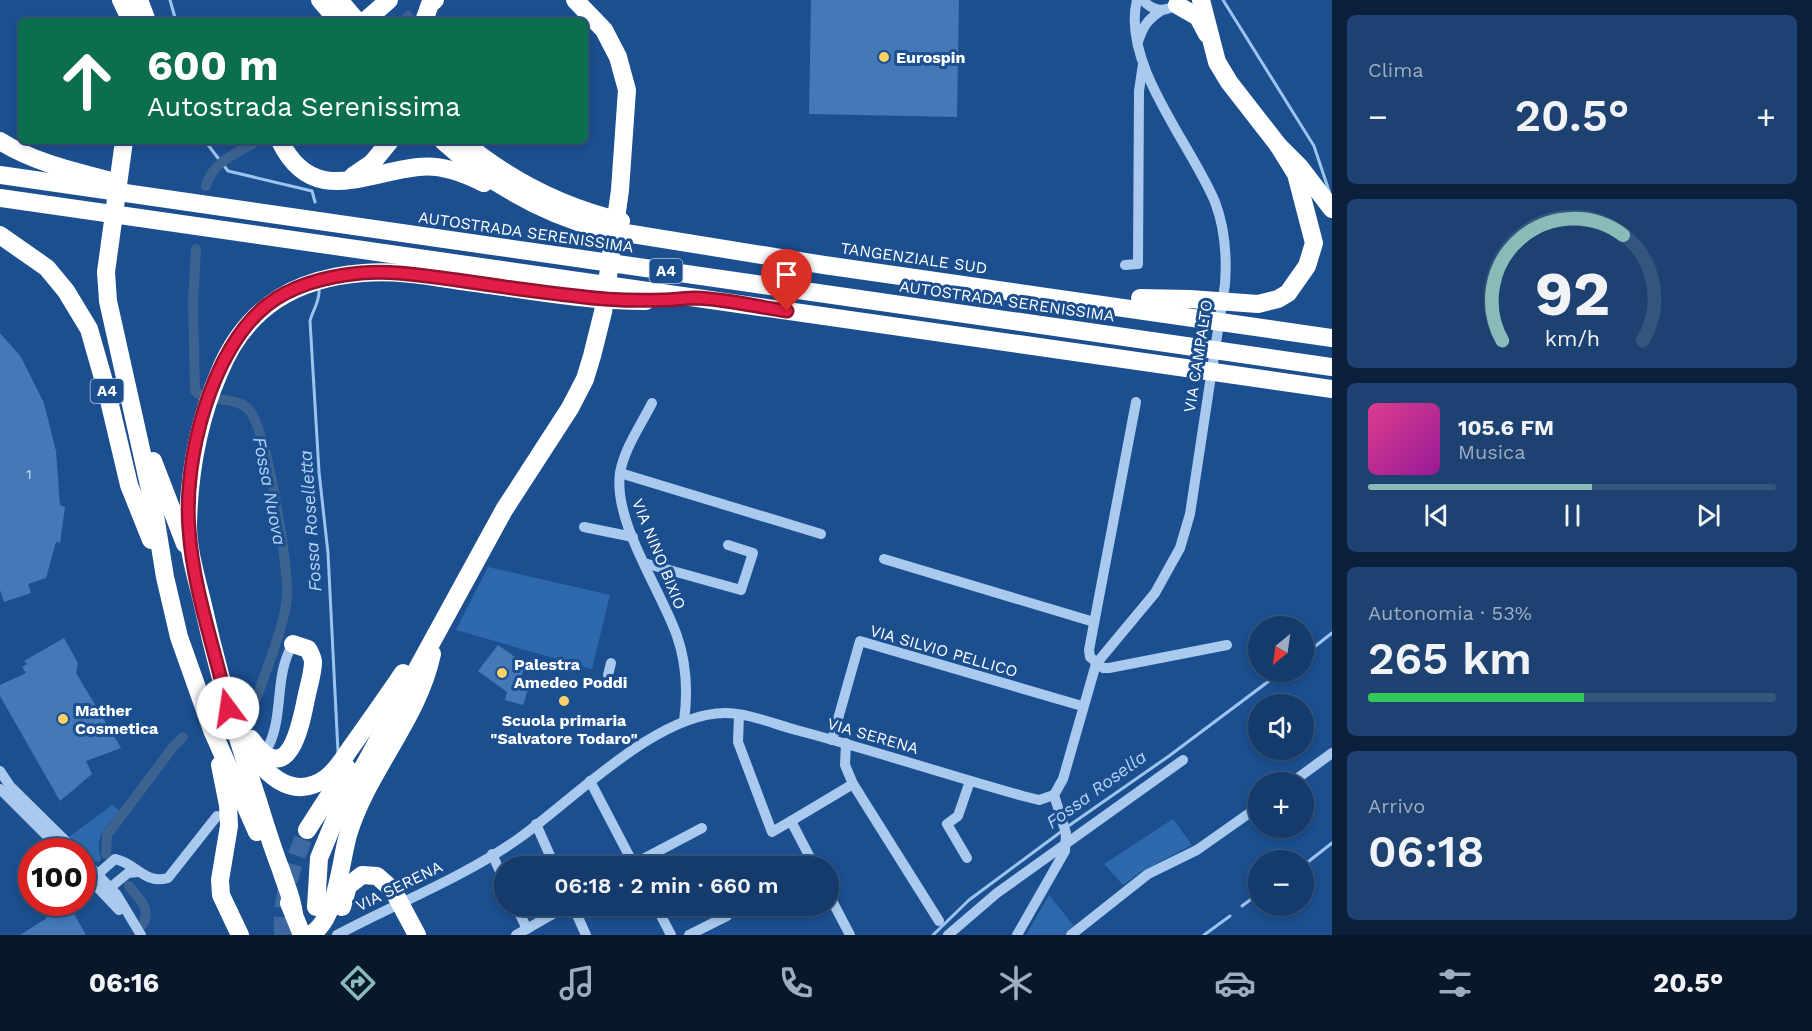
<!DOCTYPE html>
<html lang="it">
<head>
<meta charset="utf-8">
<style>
  body { margin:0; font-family:"Work Sans",sans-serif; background:#1d4271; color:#f1f3f6; height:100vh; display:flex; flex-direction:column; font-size:22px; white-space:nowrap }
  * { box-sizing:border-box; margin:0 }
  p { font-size:20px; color:#9dadc1 }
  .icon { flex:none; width:33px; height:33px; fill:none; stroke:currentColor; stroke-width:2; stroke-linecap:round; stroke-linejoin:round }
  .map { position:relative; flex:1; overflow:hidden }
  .details { display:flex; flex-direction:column; gap:15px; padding:15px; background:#0b203b; width:480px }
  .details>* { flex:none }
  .guide { position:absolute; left:18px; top:18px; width:570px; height:126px; border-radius:9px; box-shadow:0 3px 9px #0003,0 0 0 2px #33557e; background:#0b6e4f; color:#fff; overflow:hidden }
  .needle { width:39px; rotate:209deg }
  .fabs { position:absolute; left:1248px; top:616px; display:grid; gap:12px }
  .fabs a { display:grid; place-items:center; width:66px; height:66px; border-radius:50%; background:#143b6b; box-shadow:0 3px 9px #0003,0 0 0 2px #33557e; font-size:30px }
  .speed { position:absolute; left:18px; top:838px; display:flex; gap:12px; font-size:30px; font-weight:700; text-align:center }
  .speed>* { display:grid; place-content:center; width:78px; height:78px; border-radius:50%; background:#143b6b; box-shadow:0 3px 9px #0003,0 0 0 2px #33557e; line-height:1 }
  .speed .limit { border:9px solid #d22; background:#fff; color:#111 }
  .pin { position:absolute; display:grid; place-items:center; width:51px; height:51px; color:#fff; margin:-62px -26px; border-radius:50% 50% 50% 0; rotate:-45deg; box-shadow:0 0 6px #0007 }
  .pin .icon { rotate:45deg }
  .me { position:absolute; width:66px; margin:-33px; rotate:346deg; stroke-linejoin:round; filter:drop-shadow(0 0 4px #0008) }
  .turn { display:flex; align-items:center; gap:21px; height:126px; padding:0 30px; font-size:27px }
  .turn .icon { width:78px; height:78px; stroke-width:2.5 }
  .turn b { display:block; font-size:42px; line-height:51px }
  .big { font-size:45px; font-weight:600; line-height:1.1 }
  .details .tile { flex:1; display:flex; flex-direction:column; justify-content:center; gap:9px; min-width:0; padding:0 21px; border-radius:9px; background:#1d4271 }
  .details .dial { align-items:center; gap:0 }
  .dial svg { height:156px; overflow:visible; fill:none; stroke:#33557e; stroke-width:7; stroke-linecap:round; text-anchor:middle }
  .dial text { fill:#f1f3f6; stroke:none }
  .song { display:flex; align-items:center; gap:18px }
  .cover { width:72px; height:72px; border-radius:9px; background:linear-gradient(135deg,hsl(330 70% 55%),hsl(300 70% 35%)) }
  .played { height:6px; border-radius:3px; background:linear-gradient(90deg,#8bbbb9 55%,#33557e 55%) }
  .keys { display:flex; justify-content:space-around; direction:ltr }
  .heat { display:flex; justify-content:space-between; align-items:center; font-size:33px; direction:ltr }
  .charge { height:9px; border-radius:4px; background:linear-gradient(90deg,#34c759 53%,#33557e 0) }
  .trip { position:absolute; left:494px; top:856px; width:345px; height:60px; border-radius:30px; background:#143b6b; box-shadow:0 3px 9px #0003,0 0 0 2px #33557e; font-weight:600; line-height:60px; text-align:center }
  .tab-bar { display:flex; height:96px; justify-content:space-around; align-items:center; background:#08182b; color:#9dadc1 }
  .tab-bar .icon { width:42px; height:42px }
  .tab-bar .on { color:#8bbbb9 }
  .tab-bar b { font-size:27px; color:#f1f3f6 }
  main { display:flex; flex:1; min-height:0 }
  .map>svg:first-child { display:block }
</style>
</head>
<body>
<main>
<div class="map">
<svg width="1332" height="935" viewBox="0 0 1332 935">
  <rect width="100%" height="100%" fill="#1b4f8f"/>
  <g fill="#2e69ad">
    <path d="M488,567L610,595L592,669L456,630Z"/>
    <path d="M112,805L120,811C105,829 94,835 101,859L99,862L94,861L69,837Z"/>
    <path d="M1173,819L1192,845L1142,871L1123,885L1104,864Z"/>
    <path d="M1049,895L1074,926L1064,935H1026Z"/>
  </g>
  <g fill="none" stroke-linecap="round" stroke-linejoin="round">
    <g stroke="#9cc4f0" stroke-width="3">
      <path d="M170,0L176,21"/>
      <path d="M1223,0L1314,146L1330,194"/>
      <path d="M205,141L228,171L312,191L315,202"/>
      <path d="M319,289C320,302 313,309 310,321L319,472L328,553L338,752"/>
      <path d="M1304,655L1332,633"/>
      <path d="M1067,827L1169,756L1281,672"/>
      <path d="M1304,865L1332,843"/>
      <path d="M1242,906L1258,894"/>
      <path d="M933,935L969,900L1062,831"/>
      <path d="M1204,935L1230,916"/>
    </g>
    <g stroke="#3c6290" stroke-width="10">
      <path d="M407,21L408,16"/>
      <path d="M206,186C213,161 236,154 257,141"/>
      <path d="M196,249L193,302L195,391C209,405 235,394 249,410C267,429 289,567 287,597C284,628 267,667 257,697"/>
      <path d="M106,854L107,835L173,747L183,737"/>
      <path d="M129,886C138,898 152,908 143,924"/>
    </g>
  </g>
  <g fill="#4478b7">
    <path d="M811,0H959L957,117L809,114Z"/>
    <path d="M0,333L21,357L44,403L56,451L60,505L65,507L60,543L56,542L46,578L28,584L31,593L4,602L0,590Z"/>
    <path d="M64,638L78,663L76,673L121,748L86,761L92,774L60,801L0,696V685L26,673L22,667L27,664L24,661Z"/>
    <path d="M498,645L525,664L520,681L530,684L523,705L505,700L507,692L478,671Z"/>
    <path d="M38,903H68L86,935H20L47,918Z"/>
  </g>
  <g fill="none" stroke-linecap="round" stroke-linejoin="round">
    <path stroke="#3d69a0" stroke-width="18" stroke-dasharray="18 9" stroke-linecap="butt" d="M283,935C281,896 292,865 307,830"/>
    <g stroke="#a9c9ee" stroke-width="10">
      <path d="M1143,0C1153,12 1167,13 1179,2"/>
      <path d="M1138,42C1143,26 1148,19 1162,10"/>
      <path d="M1125,265L1138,264L1139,91L1143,64"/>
      <path d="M1136,402L1089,650L1090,657L1103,668H1109L1227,645"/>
      <path d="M652,403C641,425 624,449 620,473C613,522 661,590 677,636C687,665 688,692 684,721"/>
      <path d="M620,473L821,534"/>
      <path d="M584,527L633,537"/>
      <path d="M884,559L1094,622"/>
      <path d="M644,563L741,590L753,553L728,545"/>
      <path d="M608,675L611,663"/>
      <path d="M739,715L738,742L772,832L791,821"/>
      <path d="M832,740L860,641L1082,706"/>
      <path d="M846,743L845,765L853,784L939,921"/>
      <path d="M269,745C284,713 274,675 293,644"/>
      <path d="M0,771L10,786L77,852"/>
      <path d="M590,781L635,867"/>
      <path d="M1291,783L1332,753"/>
      <path d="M0,789L63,852"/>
      <path d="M536,824L555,867"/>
      <path d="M492,854L504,880"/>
      <path d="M82,858L117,895L141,935"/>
      <path d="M967,858L947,824L958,816L970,781"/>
      <path d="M628,867L702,828"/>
      <path d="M815,867L791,821L853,784"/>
      <path d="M82,871L119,910"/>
      <path d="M99,873L115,859C136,863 145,885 168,878L217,816"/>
      <path d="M111,887L128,873L138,872"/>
      <path d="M828,893L850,935"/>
      <path d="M516,906L527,929"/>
      <path d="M573,906L586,935"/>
      <path d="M656,906L671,935"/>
      <path d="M337,935C397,903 462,878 518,839C572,801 656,713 725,713C749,713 776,725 800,731C875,751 948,775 1023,796L1039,800L1054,795L1063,779L1096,664L1155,593L1180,548L1190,514L1225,284C1227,256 1225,228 1215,202C1191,144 1121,64 1137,0"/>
      <path d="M516,935L567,906"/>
      <path d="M689,935L727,916"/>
      <path d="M948,935L997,893L1183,760"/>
      <path d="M1017,935L1065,851L1066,833L1054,795"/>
      <path d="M1071,935L1148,874L1197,850L1258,807"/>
    </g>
    <g stroke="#fff" stroke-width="18">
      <path d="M121,0L131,21"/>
      <path d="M139,0L147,21"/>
      <path d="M320,0L338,21"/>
      <path d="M339,0L357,21"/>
      <path d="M1201,0L1217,62L1229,82L1278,145L1299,166L1332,209"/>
      <path d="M1177,5L1198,17L1207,34"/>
      <path d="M365,21L389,0"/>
      <path d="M424,21L430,4L435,0"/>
      <path d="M0,141C33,162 73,171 111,181"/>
      <path d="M124,141L106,272L108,301L153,503L165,577L179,637L212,730L257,832"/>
      <path d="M280,141C312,207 364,173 418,167C441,164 463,173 484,183"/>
      <path d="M443,141C488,182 542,213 601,229L824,265L1332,338"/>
      <path d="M462,141C509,180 561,207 621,221"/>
      <path d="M0,175L1332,367"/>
      <path d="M353,176L372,163L390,141"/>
      <path d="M0,198L1332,389"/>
      <path d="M0,235L47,268L66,291L89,329L107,392L129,485L151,540"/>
      <path d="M1140,298L1190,299L1258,304L1278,299L1288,293L1307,266L1314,243L1296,174L1278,145"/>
      <path d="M153,461L185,544"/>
      <path d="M251,739C289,792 301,724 307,694C309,685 313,672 313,662C313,658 310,653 308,649L293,644"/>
      <path d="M246,742C261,771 291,803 326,778C337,770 344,757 352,746C369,722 386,698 403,673"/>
      <path d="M220,765L228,805L229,826L220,880L221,895L240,935"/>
      <path d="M307,830L347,768"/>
      <path d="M289,903L302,935"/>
      <path d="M316,907L319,858L336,817L504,510L570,408L585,379L592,356L603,312L620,190L627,90L618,57L604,30L575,0"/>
      <path d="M342,907L348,886L362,875L377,876L393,890L417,935"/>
      <path d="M294,914C292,897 286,886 281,870C272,847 265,824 258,801C236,735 217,669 202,601C196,576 188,551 188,525C189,471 198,422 219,373C245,309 294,278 363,273C396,270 428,276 461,281C522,289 584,301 646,301"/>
      <path d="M310,935C337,920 340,863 348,835C367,771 418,720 432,654"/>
    </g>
  </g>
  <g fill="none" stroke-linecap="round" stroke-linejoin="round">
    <defs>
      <path id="route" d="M228,708C215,649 193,590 189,529C183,460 211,349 267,305C294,284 329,276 361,273C393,270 426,276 457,280C497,286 537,292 576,296C605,300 634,301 663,300C674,300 685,298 696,298C726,299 757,307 787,311"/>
    </defs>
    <use href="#route" stroke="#92132f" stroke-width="15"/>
    <use href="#route" stroke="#e11d48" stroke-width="10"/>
  </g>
  <g fill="#ffd166" stroke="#1b4f8f" stroke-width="2">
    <circle cx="884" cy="57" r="6"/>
    <circle cx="502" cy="673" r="6"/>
    <circle cx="564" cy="701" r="6"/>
    <circle cx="63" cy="719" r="6"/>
  </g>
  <g text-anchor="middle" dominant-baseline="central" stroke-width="6" stroke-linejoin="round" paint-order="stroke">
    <g font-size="14" fill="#d0dded">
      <text x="29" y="474">1</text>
    </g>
    <g fill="#1b4f8f" stroke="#bbcadd" stroke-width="1.5">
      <rect x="649.5" y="259" width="33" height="24" rx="4.5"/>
      <rect x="90.5" y="379" width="33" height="24" rx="4.5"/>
    </g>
    <g font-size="15" font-weight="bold" fill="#fff">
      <text x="666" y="271">A4</text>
      <text x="107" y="391">A4</text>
    </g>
    <g font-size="16" font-weight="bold" fill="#fff" stroke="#1b4f8f" text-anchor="start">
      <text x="896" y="57">Eurospin</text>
      <text x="514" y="664">Palestra<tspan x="514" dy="18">Amedeo Poddi</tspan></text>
      <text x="75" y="710">Mather<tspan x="75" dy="18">Cosmetica</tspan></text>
      <text x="564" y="720" text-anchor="middle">Scuola primaria<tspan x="564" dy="18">"Salvatore Todaro"</tspan></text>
    </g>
    <g font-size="16" fill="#fff" stroke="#1b4f8f">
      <text transform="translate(526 232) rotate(8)">AUTOSTRADA SERENISSIMA</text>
      <text transform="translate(914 258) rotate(8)">TANGENZIALE SUD</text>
      <text transform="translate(1007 301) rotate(8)">AUTOSTRADA SERENISSIMA</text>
      <text transform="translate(1198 356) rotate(-81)">VIA CAMPALTO</text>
      <text transform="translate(659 554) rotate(68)">VIA NINO BIXIO</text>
      <text transform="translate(944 651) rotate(16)">VIA SILVIO PELLICO</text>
      <text transform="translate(873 736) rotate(16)">VIA SERENA</text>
      <text transform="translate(399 886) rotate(-26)">VIA SERENA</text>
    </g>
    <g font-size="18" font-style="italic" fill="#b5d3f5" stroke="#1b4f8f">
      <text transform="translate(270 491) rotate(79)">Fossa Nuova</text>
      <text transform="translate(310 521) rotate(-94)">Fossa Roselletta</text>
      <text transform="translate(1096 789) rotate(-36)">Fossa Rosella</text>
    </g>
  </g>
</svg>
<div class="fabs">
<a><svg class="needle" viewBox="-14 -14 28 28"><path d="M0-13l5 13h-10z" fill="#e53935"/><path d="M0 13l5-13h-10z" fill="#9dadc1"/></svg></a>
<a><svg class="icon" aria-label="sound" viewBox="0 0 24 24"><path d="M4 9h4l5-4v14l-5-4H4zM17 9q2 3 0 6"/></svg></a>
<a>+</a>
<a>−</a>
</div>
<div class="speed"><div class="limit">100</div></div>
<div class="pin" style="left:787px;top:311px;background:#d93025"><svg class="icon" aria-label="arrive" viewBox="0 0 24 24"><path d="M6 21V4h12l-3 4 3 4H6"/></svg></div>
<svg class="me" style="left:228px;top:708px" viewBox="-20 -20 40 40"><circle r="19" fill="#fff"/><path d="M0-13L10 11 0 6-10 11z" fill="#e11d48"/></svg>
<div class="trip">06:18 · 2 min · 660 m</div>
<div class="guide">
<div class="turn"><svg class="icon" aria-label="ahead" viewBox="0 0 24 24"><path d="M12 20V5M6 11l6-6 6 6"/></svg><div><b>600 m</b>Autostrada Serenissima</div></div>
</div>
</div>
<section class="details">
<div class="tile"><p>Clima</p>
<div class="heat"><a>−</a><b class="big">20.5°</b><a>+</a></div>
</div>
<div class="tile dial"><svg viewBox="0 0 100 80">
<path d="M14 69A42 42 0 1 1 86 69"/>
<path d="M14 69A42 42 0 0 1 76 15" stroke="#8bbbb9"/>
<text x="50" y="56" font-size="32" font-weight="700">92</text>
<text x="50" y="72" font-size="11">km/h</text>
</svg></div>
<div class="tile">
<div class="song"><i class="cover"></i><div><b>105.6 FM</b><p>Musica</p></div></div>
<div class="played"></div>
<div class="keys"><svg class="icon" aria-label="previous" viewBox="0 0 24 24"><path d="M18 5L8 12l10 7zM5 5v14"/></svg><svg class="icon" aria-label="pause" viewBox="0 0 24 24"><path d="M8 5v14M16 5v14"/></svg><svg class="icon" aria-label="next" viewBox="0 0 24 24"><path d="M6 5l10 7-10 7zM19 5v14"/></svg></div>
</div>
<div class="tile"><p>Autonomia · 53%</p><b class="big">265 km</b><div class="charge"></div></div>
<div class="tile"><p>Arrivo</p><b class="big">06:18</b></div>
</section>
</main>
<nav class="tab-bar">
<b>06:16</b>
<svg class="icon on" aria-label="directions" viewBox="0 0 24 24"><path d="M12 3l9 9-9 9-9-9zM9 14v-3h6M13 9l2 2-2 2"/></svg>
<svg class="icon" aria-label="music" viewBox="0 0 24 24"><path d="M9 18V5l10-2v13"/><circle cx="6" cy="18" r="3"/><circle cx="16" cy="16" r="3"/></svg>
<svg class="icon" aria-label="phone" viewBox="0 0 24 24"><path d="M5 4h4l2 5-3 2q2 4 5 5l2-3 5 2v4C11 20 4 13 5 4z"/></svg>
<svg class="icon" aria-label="climate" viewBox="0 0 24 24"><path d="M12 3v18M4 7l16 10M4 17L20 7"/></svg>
<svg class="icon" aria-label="car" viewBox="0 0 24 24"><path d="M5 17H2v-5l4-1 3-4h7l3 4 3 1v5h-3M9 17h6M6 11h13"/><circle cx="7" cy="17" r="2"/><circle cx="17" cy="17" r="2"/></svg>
<svg class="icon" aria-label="filters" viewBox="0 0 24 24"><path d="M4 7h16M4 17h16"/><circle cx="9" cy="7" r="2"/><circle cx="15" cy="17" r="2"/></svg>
<b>20.5°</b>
</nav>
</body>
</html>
